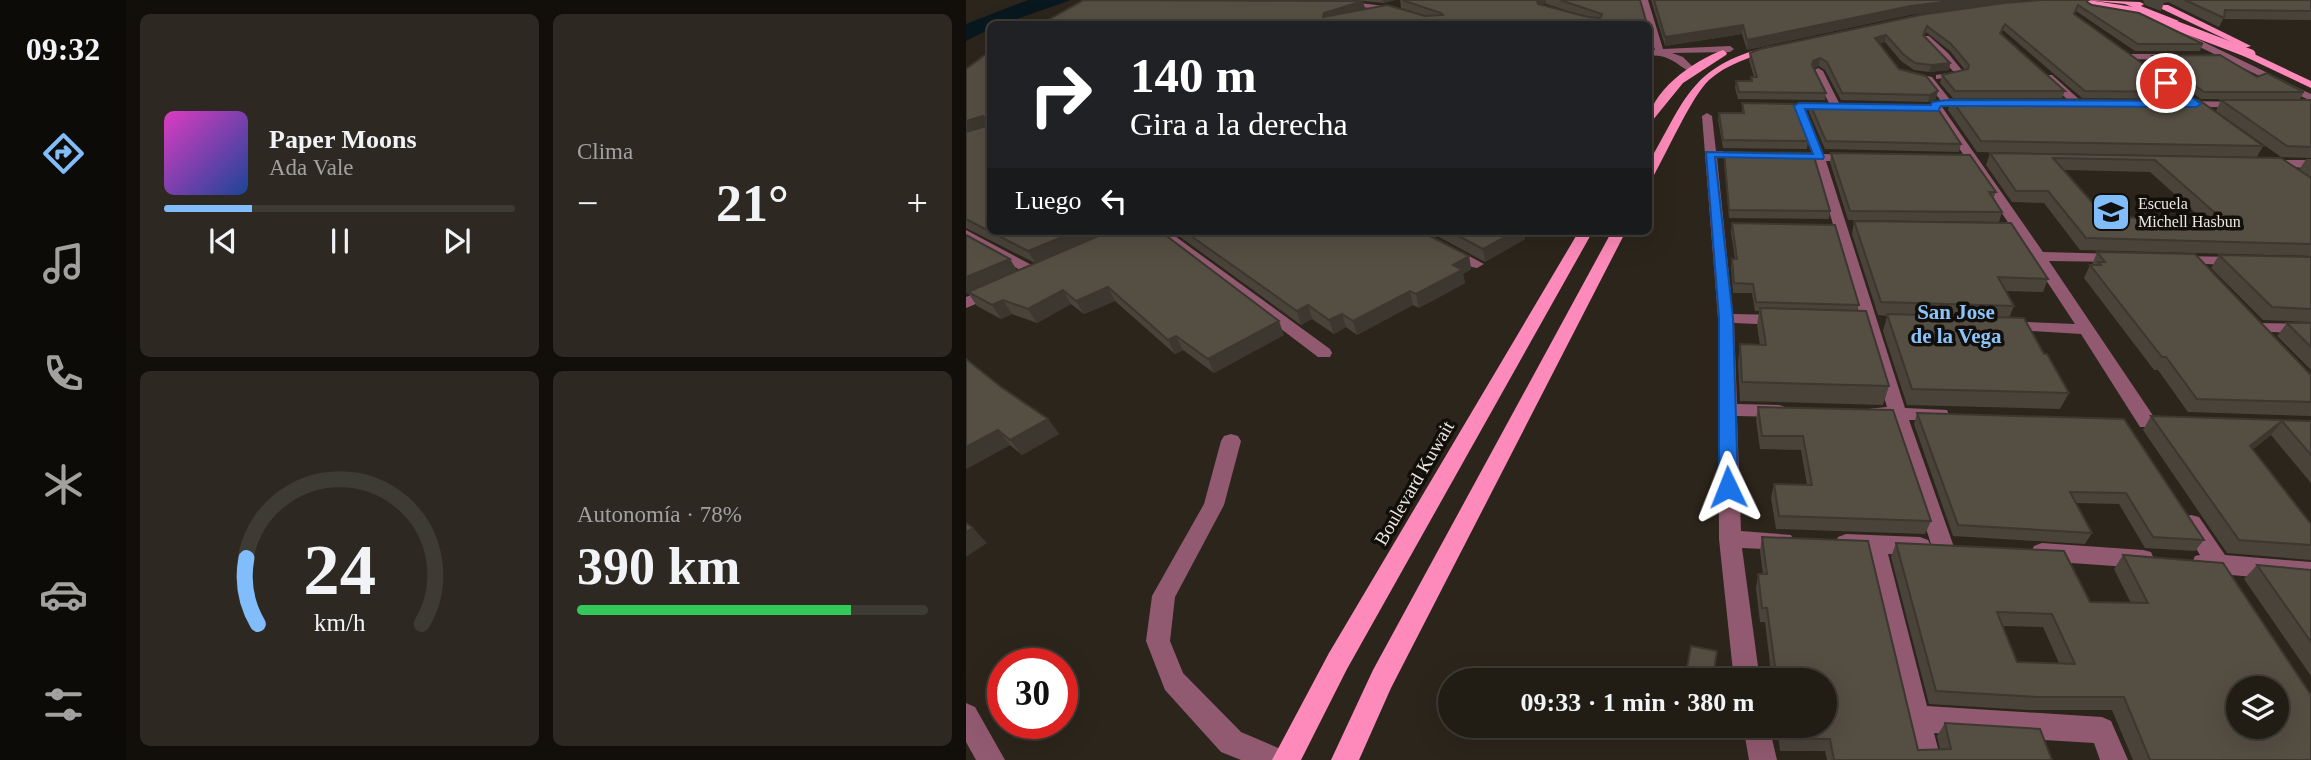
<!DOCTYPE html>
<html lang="es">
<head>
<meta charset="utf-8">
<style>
  body { margin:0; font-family:"Times New Roman",serif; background:#2d2922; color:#f1f3f6; height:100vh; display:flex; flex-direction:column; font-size:26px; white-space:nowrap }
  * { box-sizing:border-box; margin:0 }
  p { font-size:23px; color:#a2a1a0 }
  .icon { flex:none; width:38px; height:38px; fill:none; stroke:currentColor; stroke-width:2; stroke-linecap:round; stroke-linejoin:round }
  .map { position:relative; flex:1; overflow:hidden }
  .panel { display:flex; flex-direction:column; gap:14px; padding:14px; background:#120f0b; width:840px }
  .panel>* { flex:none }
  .top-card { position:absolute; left:21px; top:21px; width:665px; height:214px; border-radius:10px; box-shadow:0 7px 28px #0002,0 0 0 2px #3e3a34; background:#202124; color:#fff; overflow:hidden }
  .controls { position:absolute; left:1260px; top:676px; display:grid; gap:14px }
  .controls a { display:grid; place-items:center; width:63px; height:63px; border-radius:50%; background:#211c14; box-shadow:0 7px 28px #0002,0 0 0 2px #3e3a34; font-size:35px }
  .speed { position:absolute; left:21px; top:648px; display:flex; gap:14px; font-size:35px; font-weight:700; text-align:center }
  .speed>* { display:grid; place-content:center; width:91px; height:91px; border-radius:50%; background:#211c14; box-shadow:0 7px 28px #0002,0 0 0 2px #3e3a34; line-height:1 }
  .speed .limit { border:10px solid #d22; background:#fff; color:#111 }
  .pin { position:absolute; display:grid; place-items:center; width:60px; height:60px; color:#fff; margin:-30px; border:4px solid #fff; border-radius:50%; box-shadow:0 2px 7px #0007 }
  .me { position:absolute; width:77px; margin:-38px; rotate:358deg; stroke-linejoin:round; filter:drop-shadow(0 0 5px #0008) }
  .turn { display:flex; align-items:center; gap:24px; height:147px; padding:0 28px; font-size:32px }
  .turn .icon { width:91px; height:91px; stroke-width:2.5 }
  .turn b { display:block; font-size:49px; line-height:60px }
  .then { display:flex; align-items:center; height:66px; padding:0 28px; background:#0003; gap:14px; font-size:26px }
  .big { font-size:52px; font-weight:700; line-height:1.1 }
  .panel .card { flex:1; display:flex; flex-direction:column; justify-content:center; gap:10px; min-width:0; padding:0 24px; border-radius:10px; background:#2d2922 }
  .panel .dial { align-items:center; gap:0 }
  .dial svg { height:182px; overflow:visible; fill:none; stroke:#3e3a34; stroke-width:7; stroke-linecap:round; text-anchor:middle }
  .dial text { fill:#f1f3f6; stroke:none }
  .song { display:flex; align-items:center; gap:21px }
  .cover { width:84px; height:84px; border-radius:10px; background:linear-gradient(135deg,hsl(310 70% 55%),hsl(220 70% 35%)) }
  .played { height:7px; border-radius:4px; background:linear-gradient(90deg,#80bdfa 25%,#3e3a34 25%) }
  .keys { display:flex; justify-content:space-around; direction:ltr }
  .heat { display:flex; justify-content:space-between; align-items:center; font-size:38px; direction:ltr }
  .charge { height:10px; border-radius:5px; background:linear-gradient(90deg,#34c759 78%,#3e3a34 0) }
  .panel .tiles { flex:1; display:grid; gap:14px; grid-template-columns:repeat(2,1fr) }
  .trip { position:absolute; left:472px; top:668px; width:399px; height:70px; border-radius:35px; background:#211c14; box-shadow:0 7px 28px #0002,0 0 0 2px #3e3a34; font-weight:700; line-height:70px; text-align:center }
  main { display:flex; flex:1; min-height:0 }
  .tab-bar { display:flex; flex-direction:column; width:126px; justify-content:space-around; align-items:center; background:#0d0b08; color:#a2a1a0 }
  .tab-bar .icon { width:49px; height:49px }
  .tab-bar .selected { color:#80bdfa }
  .tab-bar b { font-size:32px; color:#f1f3f6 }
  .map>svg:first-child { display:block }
</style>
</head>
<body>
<main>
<nav class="tab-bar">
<b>09:32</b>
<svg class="icon selected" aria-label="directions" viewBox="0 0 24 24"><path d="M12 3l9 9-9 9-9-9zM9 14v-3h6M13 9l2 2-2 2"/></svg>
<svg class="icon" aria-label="music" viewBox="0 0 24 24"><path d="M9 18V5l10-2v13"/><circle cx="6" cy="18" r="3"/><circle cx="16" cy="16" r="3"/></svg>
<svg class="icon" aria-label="phone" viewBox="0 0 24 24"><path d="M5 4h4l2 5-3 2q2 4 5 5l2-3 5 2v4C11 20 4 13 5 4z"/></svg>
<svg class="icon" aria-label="climate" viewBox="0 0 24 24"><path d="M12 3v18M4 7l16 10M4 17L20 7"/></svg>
<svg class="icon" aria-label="car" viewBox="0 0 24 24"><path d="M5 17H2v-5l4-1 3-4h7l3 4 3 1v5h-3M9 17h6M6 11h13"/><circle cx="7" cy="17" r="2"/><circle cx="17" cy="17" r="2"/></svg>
<svg class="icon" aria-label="filters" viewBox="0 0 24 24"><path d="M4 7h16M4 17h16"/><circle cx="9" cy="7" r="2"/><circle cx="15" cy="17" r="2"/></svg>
</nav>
<section class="panel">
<div class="tiles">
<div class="card">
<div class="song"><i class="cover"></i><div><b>Paper Moons</b><p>Ada Vale</p></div></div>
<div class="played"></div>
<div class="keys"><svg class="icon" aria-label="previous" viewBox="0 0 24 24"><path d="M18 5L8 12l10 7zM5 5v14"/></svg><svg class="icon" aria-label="pause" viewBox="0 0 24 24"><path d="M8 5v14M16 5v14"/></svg><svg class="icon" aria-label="next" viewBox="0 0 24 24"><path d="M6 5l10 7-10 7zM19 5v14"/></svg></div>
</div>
<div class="card"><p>Clima</p>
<div class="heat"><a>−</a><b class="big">21°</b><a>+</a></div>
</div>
<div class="card dial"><svg viewBox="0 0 100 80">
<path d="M14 69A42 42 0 1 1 86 69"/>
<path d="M14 69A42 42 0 0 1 9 40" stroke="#80bdfa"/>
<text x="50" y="56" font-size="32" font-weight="700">24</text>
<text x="50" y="72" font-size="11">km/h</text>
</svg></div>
<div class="card"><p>Autonomía · 78%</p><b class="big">390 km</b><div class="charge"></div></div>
</div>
</section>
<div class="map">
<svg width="1345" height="760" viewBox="0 0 1345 760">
  <rect width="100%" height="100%" fill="#2c251b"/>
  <path fill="#09181e" d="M62,0H105L36,24H24V29L0,41V24Z"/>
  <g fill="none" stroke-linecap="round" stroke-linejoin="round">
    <g fill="#925a70" fill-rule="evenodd">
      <path d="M370,0L418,6L476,24H465Z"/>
      <path d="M674,0H682L697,49L764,46L768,49L764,52L706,53L717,57L727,67V71L724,72C709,63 701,53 682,56V50H689Z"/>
      <path d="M1209,31H1215L1345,94V101L1209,35Z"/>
      <path d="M957,36H963L982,53L999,74L997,76L970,79V75L988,72L957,40Z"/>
      <path d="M1164,54H1211L1215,57L1211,60L1161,59L1160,57Z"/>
      <path d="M852,68L857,71L875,107L874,109L865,107L847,71Z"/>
      <path d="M943,72L966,77L985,101H1012L1013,103L1008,106L976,107L1077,252L1153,254L1160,258L1153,262L1083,261L1188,417L1190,422L1188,427H1174L1115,334L1034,329L1032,326L1034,323L1040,321L1109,324L964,104L975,101L960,81L940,77V73Z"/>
      <path d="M1080,75H1086L1115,101V105H1107L1080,79Z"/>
      <path d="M1218,101L1277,102L1282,105L1277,108L1214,106L1213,104Z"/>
      <path d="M833,103L838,106L857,154L887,155L893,158L887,161H860L939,408L981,410L983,415L981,420H943L988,547L985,553L977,556L969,553L966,547L925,420L901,417L898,413L901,409L921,407L848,160L827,159L821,156L827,153H846L828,106Z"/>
      <path d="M741,113L746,116L750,151L782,152L788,155L782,158H751L767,314L816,315L824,320L816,325L768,323L771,404L813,405L819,407L822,411L819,415L813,417L771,416L775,531L825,535L828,541L825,547L817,550L776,548L794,681H768L753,539L752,318L736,116Z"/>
      <path d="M1300,160H1345V168L1296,166L1294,164Z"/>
      <path d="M0,230L75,270L77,273L75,276H65L0,240Z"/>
      <path d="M186,231H202L364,349L366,353L364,357H352Z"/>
      <path d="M438,231H456L518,264L511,268L506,267Z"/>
      <path d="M1212,256L1272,257L1279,261L1272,265L1207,263V257Z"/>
      <path d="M29,286L37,291L34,294L0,308V297Z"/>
      <path d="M1291,323L1345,324V334L1285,331L1283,328Z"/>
      <path d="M265,434L272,436L275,441L258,505L209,597L204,641L217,673L275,732L317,750L321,760H275L255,752L199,690L180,641L186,596L238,504L255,441L258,436Z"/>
      <path d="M1225,515L1233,517L1259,555L1345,562V582L1265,575L1256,580L1246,573L1229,570L1226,563L1229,556L1234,555L1214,523L1217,517Z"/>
      <path d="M880,534L954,537L962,540L965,546L962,552L954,555L922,554L961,706L1136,717L1145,721L1162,760H1134L1128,743L968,733L975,760H947L900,553L872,549L869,543L872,537Z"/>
      <path d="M1076,543L1177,550L1185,552L1188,559L1185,566L1177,568L1076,561L1068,558L1065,552L1068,546Z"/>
      <path d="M0,703L9,707L39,760H10L0,742Z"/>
      <path d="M777,726H803L811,760H783Z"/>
    </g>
    <g fill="#fd8aba" fill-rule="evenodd">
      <path d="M1120,0L1174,2L1178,4L1175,6L1213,21L1206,23L1159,4Z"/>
      <path d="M1196,5H1202L1285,46L1278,48L1196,9Z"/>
      <path d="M1263,45H1269L1345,81V88L1263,49Z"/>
      <path d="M804,46L807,47V51C784,57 761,64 743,80C726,96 701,152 688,175L682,178V164C720,99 724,66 804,46Z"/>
      <path d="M757,50L761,53L760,55L717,83L682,126C682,92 727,61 757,50Z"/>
      <path d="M613,231H627L381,669L335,760H306L363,653Z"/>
      <path d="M646,231H660L425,688L393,760H365L407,670Z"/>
    </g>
    <path stroke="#fd8aba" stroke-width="9" d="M1125,5L1177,13L1285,54"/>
  </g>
  <g fill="#49433a" fill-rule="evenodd">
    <path d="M118,0H429L418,3L397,1L399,9L460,16L435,8L434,0H674L681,24H75ZM573,4H580L618,16Z"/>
    <path d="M685,0H1058L943,15L781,50L776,34L699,46Z"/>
    <path d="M1177,0H1345V20L1257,19L1253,27L1202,2L1198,3L1195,11L1179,5Z"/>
    <path d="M1121,2L1126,5L1237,44L1234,51H1169L1110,11L1108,14L1216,92L1212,99L1116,98L1037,30L1035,34L1099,91L1096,98H987L974,83L976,75L999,70L984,51L960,32L958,36L984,63L983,70L963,72L948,70L935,61L919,42L913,44L933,69L970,99L962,102L875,100L859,70L853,66L847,68L860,93L859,100L772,99L769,88L770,81H785V77H788L783,60L784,53Z"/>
    <path d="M24,51V231L318,335L248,373L217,350L209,354L149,301L118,314L105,304L71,323L46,314L35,319L11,306L2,293L69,263L0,228V69Z"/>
    <path d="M1187,56L1291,77L1338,92L1334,99H1235L1184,63Z"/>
    <path d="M985,99L1297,146L1291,157L1011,152L982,110Z"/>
    <path d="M1255,100H1345V158L1315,157L1250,111Z"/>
    <path d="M776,103L842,141L841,149L757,148L752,120L753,113H776Z"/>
    <path d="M844,104L995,144L993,152L859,149L843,112Z"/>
    <path d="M758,152L864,211L863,219L763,218L758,161Z"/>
    <path d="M865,153L1030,192L1027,199L1036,212L1033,222L882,220L864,162Z"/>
    <path d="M1024,153L1315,158L1333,170L1340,159H1345V256L1114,250L1078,203L1046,202L1020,165ZM1098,170L1184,172L1235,218L1139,217Z"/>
    <path d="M888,221L1082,279L1077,292L1039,291L1048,306L1043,318L1078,354L1103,393L1094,409L941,405L917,331L921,316L912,315L886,234Z"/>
    <path d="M766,223L893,305L891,311L923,386L917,405L774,401L772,363L774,344L794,345L791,326L793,311H789L786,293H767L765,268L766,259H769L765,232Z"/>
    <path d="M206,231H454L503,256L505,269L497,274L499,283L453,308L447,305L391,335L380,327L368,334L346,319L335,325Z"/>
    <path d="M462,231H562L558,233L559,239L519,262Z"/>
    <path d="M1131,252L1345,375V416L1222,412L1192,370H1188L1118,278L1124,265H1126Z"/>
    <path d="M1253,255L1345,257V322L1297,320L1245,268Z"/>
    <path d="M1321,323H1345V370L1311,336Z"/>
    <path d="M35,387L82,419L93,434L56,455L44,445L0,469Z"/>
    <path d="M792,407L965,521L959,534L810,529L805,498L808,484L841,485L835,450L794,449L790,420Z"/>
    <path d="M951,413L1158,419L1238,540L1229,551L1179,548L1153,504L1110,503L1126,533L1119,544L987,536L948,424Z"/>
    <path d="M1185,416L1345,421V483L1305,435L1287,449L1345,524V560L1261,553L1177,430Z"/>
    <path d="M796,537L952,750L974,749L971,736L979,723L1086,760H861L859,751H814L811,726H859V681H806L799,622H794L790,588L792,574H797L794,551Z"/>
    <path d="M930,543L1124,602L1165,603L1148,569L1157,555L1345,760H1167L1146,710H1063L963,704L925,557ZM1037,626L1077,627L1093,663L1051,662Z"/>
    <path d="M1291,565L1345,570V676L1278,579Z"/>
    <path d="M751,651L746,681H719L720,673Z"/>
  </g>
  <g fill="#3c372f">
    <path d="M417,0H429L418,3Z"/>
    <rect x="571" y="0" width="9" height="4"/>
    <path d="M993,0H1058L943,15L781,50V40L945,6Z"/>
    <path d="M397,1L399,9L357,17L358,13Z"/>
    <path d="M777,25L776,34L699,46V37Z"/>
    <path d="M920,35L919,42L907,45L909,38Z"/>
    <path d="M682,38H686L685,47L682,48Z"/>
    <path d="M854,58L853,66L846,69L847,61Z"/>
    <path d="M984,63L983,70L963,72L965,65Z"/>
    <path d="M972,91L970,99L962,102L964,95Z"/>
    <path d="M17,116L23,127L0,133V121Z"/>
    <path d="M111,231H148L70,264L62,251Z"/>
    <path d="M549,231H562L558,233L559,239L519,262L517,249Z"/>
    <path d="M503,256L505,269L497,274L499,283L453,308L450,294L487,265Z"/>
    <path d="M44,259L52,272L0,294V277Z"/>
    <path d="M142,287L149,301L118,314L110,301Z"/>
    <path d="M97,290L105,304L71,323L62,309Z"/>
    <path d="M444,291L447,305L391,335L387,321Z"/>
    <path d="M37,300L46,314L35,319L26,305Z"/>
    <path d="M342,305L346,319L335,325L331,311Z"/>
    <path d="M376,314L380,327L368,334L363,320Z"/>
    <path d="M313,321L318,335L248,373L242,359Z"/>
    <path d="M210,336L217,350L209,354L202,340Z"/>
    <path d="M82,419L93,434L56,455L44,440Z"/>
    <path d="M1316,421L1305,435L1274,460L1284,446Z"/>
    <path d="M32,430L44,445L0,469V447Z"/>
    <path d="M7,528L21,543L0,557V532Z"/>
  </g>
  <g fill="#554e43" stroke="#3c372f" stroke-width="2" fill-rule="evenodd">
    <path d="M118,0L397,1L358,13L357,17L421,5L459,16L477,15L475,13L436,0H571L572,4L622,17L634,18L636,14L594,0H674L681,24H75Z"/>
    <path d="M688,0H993L945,6L781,40L777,25L699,37Z"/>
    <path d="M1076,0H1121V2L1126,5L1173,13L1237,44H1172L1112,5L1108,14L1216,92L1119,91L1039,24L1034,33L1099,91H989L976,75L1002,69L1003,65L985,44L961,26L957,35L984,63L965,65L949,63L937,54L920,35L909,38L933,69L960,76L972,91L964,95L876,93L861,62L854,58L847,61L846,65L860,93L773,92L770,81H786L785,77H791L784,53L794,49L954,15L1038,3Z"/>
    <path d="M1219,0H1345V11L1259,10L1258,18Z"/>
    <path d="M682,28L686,38H682Z"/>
    <path d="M24,51V231H111L62,251L0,219V132L20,126V119L17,116L0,121V69Z"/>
    <path d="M1254,55L1291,77L1301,73L1338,92H1238L1187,56Z"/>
    <path d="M985,99L1233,100L1297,146L1015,141Z"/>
    <path d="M1255,100H1345V147L1321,146Z"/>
    <path d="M776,103L828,104L842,141L757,140L753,113H778Z"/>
    <path d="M844,104L970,106L995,144L860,141Z"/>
    <path d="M758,152L847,153L864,211L763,210Z"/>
    <path d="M865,153L1004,155L1030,192H1023L1036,212L884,211Z"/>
    <path d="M1024,153L1315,158L1345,178V244L1120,238L1082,191H1050ZM1087,158L1189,160L1256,219L1139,217Z"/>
    <path d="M888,221L1045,223L1082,279L1032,277L1048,306L915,302Z"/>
    <path d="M766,223L869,225L893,305L790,302L787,284L768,283L766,259H771Z"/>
    <path d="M144,231H194L313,321L242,359L210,336L202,340L142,287L110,301L97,290L62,309L37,300L26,305L2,292Z"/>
    <path d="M218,231H454L503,256L487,265L496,270L450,294L444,291L387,321L376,314L363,320L342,305L331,311Z"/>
    <path d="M483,231H549L517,249Z"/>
    <path d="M0,235L44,259L0,277Z"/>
    <path d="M1131,252L1229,254L1345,375V402L1231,399L1200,357H1196L1124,265H1135L1132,262H1139Z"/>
    <path d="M1253,255L1345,257V309L1306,307Z"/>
    <path d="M794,308L900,311L923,386L776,382L774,344L800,345Z"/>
    <path d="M921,314L1058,318L1078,354H1081L1103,393L946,389Z"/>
    <path d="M1321,323H1345V347Z"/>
    <path d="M0,359L35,387L82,419L44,440L32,430L0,447Z"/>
    <path d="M792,407L927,410L965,521L813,516L808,484L846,485L837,436H796Z"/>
    <path d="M951,413L1158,419L1238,540L1187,537L1160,493L1104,492L1126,533L992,525Z"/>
    <path d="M1185,416L1345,421V455L1316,421L1284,446L1345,524V545L1273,540Z"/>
    <path d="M0,523L7,528L0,532Z"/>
    <path d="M796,537L902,541L952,750L985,749L979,723L1074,729L1086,760H868L864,739L818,738L817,726H859V681H811L801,608H796L792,574H801Z"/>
    <path d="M930,543L1098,551L1124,602L1182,603L1157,555L1257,563L1345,695V760H1184L1158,697H1072L970,691ZM1031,612L1086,614L1109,664L1051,662ZM1272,688H1311V726H1272Z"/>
    <path d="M1291,565L1345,570V642Z"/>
    <path d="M725,646L751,651L747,678L720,673Z"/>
  </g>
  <path fill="#1a73e8" stroke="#114b97" stroke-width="2" d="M1197,81H1203L1235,104L1230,107L982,106H975L972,111L839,109L858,157L857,159L749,157L767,318L772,487L769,492H756L753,487V318L740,152L847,154L828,106L833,103L965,105L966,102L982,100L1220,101L1197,85Z"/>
  <defs>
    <symbol id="school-square" viewBox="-11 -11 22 22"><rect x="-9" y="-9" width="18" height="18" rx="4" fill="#80bdfa" stroke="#120f0a"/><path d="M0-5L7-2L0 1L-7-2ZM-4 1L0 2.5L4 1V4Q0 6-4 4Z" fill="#111"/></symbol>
  </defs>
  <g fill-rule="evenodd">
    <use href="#school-square" x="1123" y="190" width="44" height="44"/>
  </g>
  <g text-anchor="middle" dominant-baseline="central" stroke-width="7" stroke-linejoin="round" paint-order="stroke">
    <g font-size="16" fill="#ebe7e0" stroke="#120f0a" text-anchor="start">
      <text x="1172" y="203">Escuela<tspan x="1172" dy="18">Michell Hasbun</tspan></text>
    </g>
    <g font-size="19" fill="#ebe7e0" stroke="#120f0a">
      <text transform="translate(448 483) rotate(-60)">Boulevard Kuwait</text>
    </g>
    <g font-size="21" font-weight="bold" fill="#8bc3fc" stroke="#120f0a">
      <text x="990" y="312">San Jose<tspan x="990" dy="24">de la Vega</tspan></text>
    </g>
  </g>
</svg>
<div class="controls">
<a><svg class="icon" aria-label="layers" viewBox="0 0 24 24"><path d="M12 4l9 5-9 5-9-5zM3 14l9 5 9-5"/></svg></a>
</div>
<div class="speed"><div class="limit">30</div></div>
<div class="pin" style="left:1200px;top:83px;background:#d93025"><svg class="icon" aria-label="arrive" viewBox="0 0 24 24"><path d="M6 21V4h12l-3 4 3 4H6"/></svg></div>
<svg class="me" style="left:762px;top:487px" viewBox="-20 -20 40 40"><path d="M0-17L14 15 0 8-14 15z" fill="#1a73e8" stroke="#fff" stroke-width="4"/></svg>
<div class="trip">09:33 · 1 min · 380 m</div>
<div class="top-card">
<div class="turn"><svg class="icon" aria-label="right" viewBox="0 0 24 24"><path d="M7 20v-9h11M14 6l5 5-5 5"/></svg><div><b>140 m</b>Gira a la derecha</div></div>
<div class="then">Luego<svg class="icon" aria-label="left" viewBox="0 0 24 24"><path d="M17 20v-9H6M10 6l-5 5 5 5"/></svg></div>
</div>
</div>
</main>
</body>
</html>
